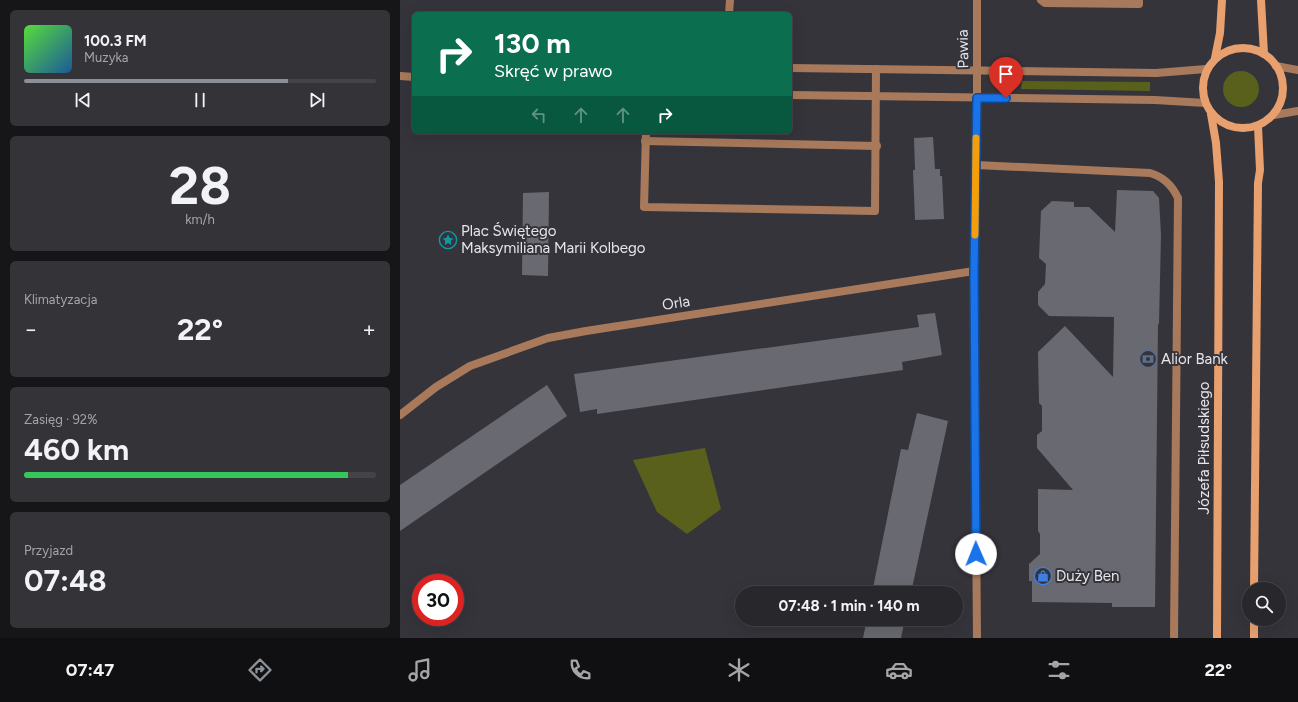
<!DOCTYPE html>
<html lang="pl">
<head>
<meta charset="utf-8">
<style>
  body { margin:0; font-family:Figtree,sans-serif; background:#343338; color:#f1f3f6; height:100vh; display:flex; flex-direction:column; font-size:15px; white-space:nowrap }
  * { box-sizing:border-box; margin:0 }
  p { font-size:13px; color:#a5a5a9 }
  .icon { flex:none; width:22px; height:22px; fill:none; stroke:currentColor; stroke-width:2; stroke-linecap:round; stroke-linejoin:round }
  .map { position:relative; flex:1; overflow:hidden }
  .panel { display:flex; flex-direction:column; gap:10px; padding:10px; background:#161518; width:400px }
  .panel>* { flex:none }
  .banner { position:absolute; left:12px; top:12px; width:380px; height:122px; border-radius:6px; box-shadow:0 4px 16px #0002,0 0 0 1px #444448; background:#0b6e4f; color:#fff; overflow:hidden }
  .tools { position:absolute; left:842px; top:582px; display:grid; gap:8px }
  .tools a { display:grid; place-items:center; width:44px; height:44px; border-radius:50%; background:#28272c; box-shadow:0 4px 16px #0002,0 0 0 1px #444448; font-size:20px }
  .speed { position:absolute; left:12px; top:574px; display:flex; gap:8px; font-size:20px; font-weight:700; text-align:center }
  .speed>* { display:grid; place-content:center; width:52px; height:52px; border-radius:50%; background:#28272c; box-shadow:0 4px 16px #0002,0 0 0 1px #444448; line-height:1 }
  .speed .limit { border:6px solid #d22; background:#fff; color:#111 }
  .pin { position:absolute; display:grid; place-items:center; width:34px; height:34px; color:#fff; margin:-41px -17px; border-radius:50% 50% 50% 0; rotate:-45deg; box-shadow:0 0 4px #0007 }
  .pin .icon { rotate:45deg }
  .me { position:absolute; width:44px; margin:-22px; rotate:359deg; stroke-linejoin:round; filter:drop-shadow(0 0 3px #0008) }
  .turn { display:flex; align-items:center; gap:14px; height:84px; padding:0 16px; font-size:18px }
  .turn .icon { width:52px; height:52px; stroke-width:2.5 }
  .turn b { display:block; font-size:28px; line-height:34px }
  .lanes { display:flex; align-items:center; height:38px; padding:0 16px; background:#0003; justify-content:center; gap:20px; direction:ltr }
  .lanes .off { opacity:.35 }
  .big { font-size:30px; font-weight:700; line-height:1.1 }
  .panel .card { flex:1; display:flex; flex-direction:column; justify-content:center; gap:6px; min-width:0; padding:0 14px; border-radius:6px; background:#343338 }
  .panel .dial { align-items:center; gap:0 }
  .dial b { font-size:52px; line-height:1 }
  .song { display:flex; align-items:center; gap:12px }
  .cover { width:48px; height:48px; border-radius:6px; background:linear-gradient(135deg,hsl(110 70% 55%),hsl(210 70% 35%)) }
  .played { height:4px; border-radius:2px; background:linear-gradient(90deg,#8c9099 75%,#444448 75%) }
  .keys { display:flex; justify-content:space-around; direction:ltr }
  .heat { display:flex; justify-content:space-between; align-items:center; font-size:22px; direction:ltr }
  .charge { height:6px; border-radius:3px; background:linear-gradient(90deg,#34c759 92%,#444448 0) }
  .trip { position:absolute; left:335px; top:586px; width:228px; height:40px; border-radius:20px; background:#28272c; box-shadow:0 4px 16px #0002,0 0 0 1px #444448; font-weight:700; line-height:40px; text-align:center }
  .menu { display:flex; height:64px; justify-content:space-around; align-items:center; background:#101012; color:#a5a5a9 }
  .menu .icon { width:28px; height:28px }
  .menu .on { color:#8c9099 }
  .menu b { font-size:18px; color:#f1f3f6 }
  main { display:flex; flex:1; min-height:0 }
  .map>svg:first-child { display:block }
</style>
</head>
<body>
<main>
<section class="panel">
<div class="card">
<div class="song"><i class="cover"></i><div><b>100.3 FM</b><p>Muzyka</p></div></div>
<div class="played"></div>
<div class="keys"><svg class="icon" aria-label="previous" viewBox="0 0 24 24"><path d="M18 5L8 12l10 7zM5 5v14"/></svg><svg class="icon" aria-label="pause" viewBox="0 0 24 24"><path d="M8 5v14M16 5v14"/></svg><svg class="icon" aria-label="next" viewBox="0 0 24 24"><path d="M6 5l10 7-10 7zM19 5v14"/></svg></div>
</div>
<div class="card dial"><b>28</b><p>km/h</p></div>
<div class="card"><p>Klimatyzacja</p>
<div class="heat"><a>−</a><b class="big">22°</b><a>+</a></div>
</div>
<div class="card"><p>Zasięg · 92%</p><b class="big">460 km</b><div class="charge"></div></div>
<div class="card"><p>Przyjazd</p><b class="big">07:48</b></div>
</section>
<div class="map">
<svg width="898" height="638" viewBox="0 0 898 638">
  <rect width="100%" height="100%" fill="#36343b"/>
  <g fill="#59601b">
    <circle cx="841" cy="89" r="18"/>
    <path d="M622,81L750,82V91L621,89Z"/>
    <path d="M305,448L321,509L287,534L257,512L233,460Z"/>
  </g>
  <g fill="#696971">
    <path d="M533,137L535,169H540V176H542L544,219L515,220L513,170H515L514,138Z"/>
    <path d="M717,190L753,191L759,198L761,235L759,324H758L755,607H712V603L632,602V581H629V564L640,554V534L638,531V489L673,490L637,448V435L642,431V406L639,403L638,352L665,326L713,377L714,317L649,316L638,305V292L645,284L646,264L639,258L641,211L652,201L674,202V207H689L715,232Z"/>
    <path d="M149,192L148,276L122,275L123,193Z"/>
    <path d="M535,313L542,355L502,362L503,370L197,414V409L180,412L174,374L519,327L517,315Z"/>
    <path d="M147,385L167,416L0,531V485Z"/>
    <path d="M517,413L548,421L511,593H472L501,449L508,450Z"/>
    <path d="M467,619H505L501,638H463Z"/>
  </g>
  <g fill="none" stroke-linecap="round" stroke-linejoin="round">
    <g stroke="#a87a5b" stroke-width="8">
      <path d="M641,0L645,3L739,4V0"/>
      <path d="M329,14L330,0"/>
      <path d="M246,132L244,207L475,211L476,69"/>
      <path d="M245,141L477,146"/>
      <path d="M576,165L750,173C764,177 772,185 778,198L774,638"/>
    </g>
    <g stroke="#a87a5b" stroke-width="8">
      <path d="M577,0V98L574,271L577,638"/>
      <path d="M876,66L898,70"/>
      <path d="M390,68L756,73L806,69"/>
      <path d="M0,76L14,77"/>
      <path d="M390,95L755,100L805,103"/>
      <path d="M874,115L898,111"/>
      <path d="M0,415L36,387L70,366L148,338L186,331L574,271"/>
    </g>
    <g stroke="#e8a06e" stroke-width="8">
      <path d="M861,0L864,54"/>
      <circle cx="843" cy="88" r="40"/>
      <path d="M815,58L820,33L822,0"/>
      <path d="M811,114L816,143L819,182L817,638"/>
      <path d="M854,589L858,183L860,170L858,126"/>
      <path d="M854,638V619"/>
    </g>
  </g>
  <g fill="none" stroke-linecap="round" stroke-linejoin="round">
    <defs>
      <path id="route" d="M576,554L574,272L577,98H606"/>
    </defs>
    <use href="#route" stroke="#114b97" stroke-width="10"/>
    <use href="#route" stroke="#1a73e8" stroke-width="7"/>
    <path stroke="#f59e0b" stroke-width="7" d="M575,235L576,138"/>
  </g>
  <defs>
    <symbol id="sight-ring" viewBox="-11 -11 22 22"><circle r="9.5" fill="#36343b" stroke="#0f9aa8" stroke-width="1.5"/><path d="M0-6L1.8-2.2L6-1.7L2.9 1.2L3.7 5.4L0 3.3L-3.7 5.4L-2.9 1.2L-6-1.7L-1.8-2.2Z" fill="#0f9aa8"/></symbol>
    <symbol id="bank-ring" viewBox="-11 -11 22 22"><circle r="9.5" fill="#36343b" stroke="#5c6f8a" stroke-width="1.5"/><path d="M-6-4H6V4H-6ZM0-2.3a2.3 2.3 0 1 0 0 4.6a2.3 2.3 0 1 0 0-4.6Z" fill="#5c6f8a"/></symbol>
    <symbol id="shop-ring" viewBox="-11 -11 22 22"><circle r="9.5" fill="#36343b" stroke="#3f7fe0" stroke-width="1.5"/><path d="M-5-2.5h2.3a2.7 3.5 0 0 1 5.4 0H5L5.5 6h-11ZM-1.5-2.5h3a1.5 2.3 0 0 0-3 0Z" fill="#3f7fe0"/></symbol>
  </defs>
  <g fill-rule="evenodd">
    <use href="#sight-ring" x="38" y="230" width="20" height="20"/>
    <use href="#bank-ring" x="738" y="349" width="20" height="20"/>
    <use href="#shop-ring" x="633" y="566" width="20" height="20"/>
  </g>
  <g text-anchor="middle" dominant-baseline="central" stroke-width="4" stroke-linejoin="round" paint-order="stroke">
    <g font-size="15" fill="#e6e5e9" stroke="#36343b">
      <text transform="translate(563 49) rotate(-91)">Pawia</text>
      <text transform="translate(276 303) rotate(-9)">Orla</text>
      <text transform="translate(804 448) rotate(-90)">Józefa Piłsudskiego</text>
    </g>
    <g font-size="15" fill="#e6e5e9" stroke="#36343b" text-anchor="start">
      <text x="61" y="231">Plac Świętego<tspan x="61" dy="17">Maksymiliana Marii Kolbego</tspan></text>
      <text x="761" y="359">Alior Bank</text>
      <text x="656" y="576">Duży Ben</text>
    </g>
  </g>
</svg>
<div class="tools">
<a><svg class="icon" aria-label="search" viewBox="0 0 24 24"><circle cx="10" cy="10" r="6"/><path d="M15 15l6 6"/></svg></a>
</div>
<div class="speed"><div class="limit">30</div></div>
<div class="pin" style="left:606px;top:98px;background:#d93025"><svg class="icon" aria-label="arrive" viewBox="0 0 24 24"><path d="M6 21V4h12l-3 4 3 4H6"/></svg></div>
<svg class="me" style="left:576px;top:554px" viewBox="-20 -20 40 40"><circle r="19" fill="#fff"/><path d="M0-13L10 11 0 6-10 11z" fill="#1a73e8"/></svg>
<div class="trip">07:48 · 1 min · 140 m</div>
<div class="banner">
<div class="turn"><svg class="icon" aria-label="right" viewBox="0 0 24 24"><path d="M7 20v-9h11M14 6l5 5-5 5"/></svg><div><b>130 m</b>Skręć w prawo</div></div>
<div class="lanes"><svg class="icon off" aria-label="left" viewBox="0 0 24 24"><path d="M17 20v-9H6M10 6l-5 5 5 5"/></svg><svg class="icon off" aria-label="ahead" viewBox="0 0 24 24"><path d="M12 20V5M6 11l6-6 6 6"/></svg><svg class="icon off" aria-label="ahead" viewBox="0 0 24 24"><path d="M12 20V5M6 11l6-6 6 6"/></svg><svg class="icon" aria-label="right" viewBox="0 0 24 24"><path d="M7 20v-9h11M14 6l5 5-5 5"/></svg></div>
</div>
</div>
</main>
<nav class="menu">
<b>07:47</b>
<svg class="icon on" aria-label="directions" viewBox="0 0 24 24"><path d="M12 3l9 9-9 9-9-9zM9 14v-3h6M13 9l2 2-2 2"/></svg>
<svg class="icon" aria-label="music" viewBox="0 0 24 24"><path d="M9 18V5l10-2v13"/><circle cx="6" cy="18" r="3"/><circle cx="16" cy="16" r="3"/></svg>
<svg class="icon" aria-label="phone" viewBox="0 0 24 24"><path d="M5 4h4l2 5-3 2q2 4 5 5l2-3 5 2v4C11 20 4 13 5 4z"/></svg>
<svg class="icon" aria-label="climate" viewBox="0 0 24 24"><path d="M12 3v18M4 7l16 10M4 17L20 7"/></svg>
<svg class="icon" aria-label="car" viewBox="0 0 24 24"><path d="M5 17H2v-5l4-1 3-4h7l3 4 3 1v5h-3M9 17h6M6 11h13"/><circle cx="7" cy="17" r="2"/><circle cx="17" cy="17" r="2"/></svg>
<svg class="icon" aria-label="filters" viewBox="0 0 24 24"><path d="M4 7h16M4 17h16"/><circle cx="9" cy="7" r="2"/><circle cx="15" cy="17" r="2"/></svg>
<b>22°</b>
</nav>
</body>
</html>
